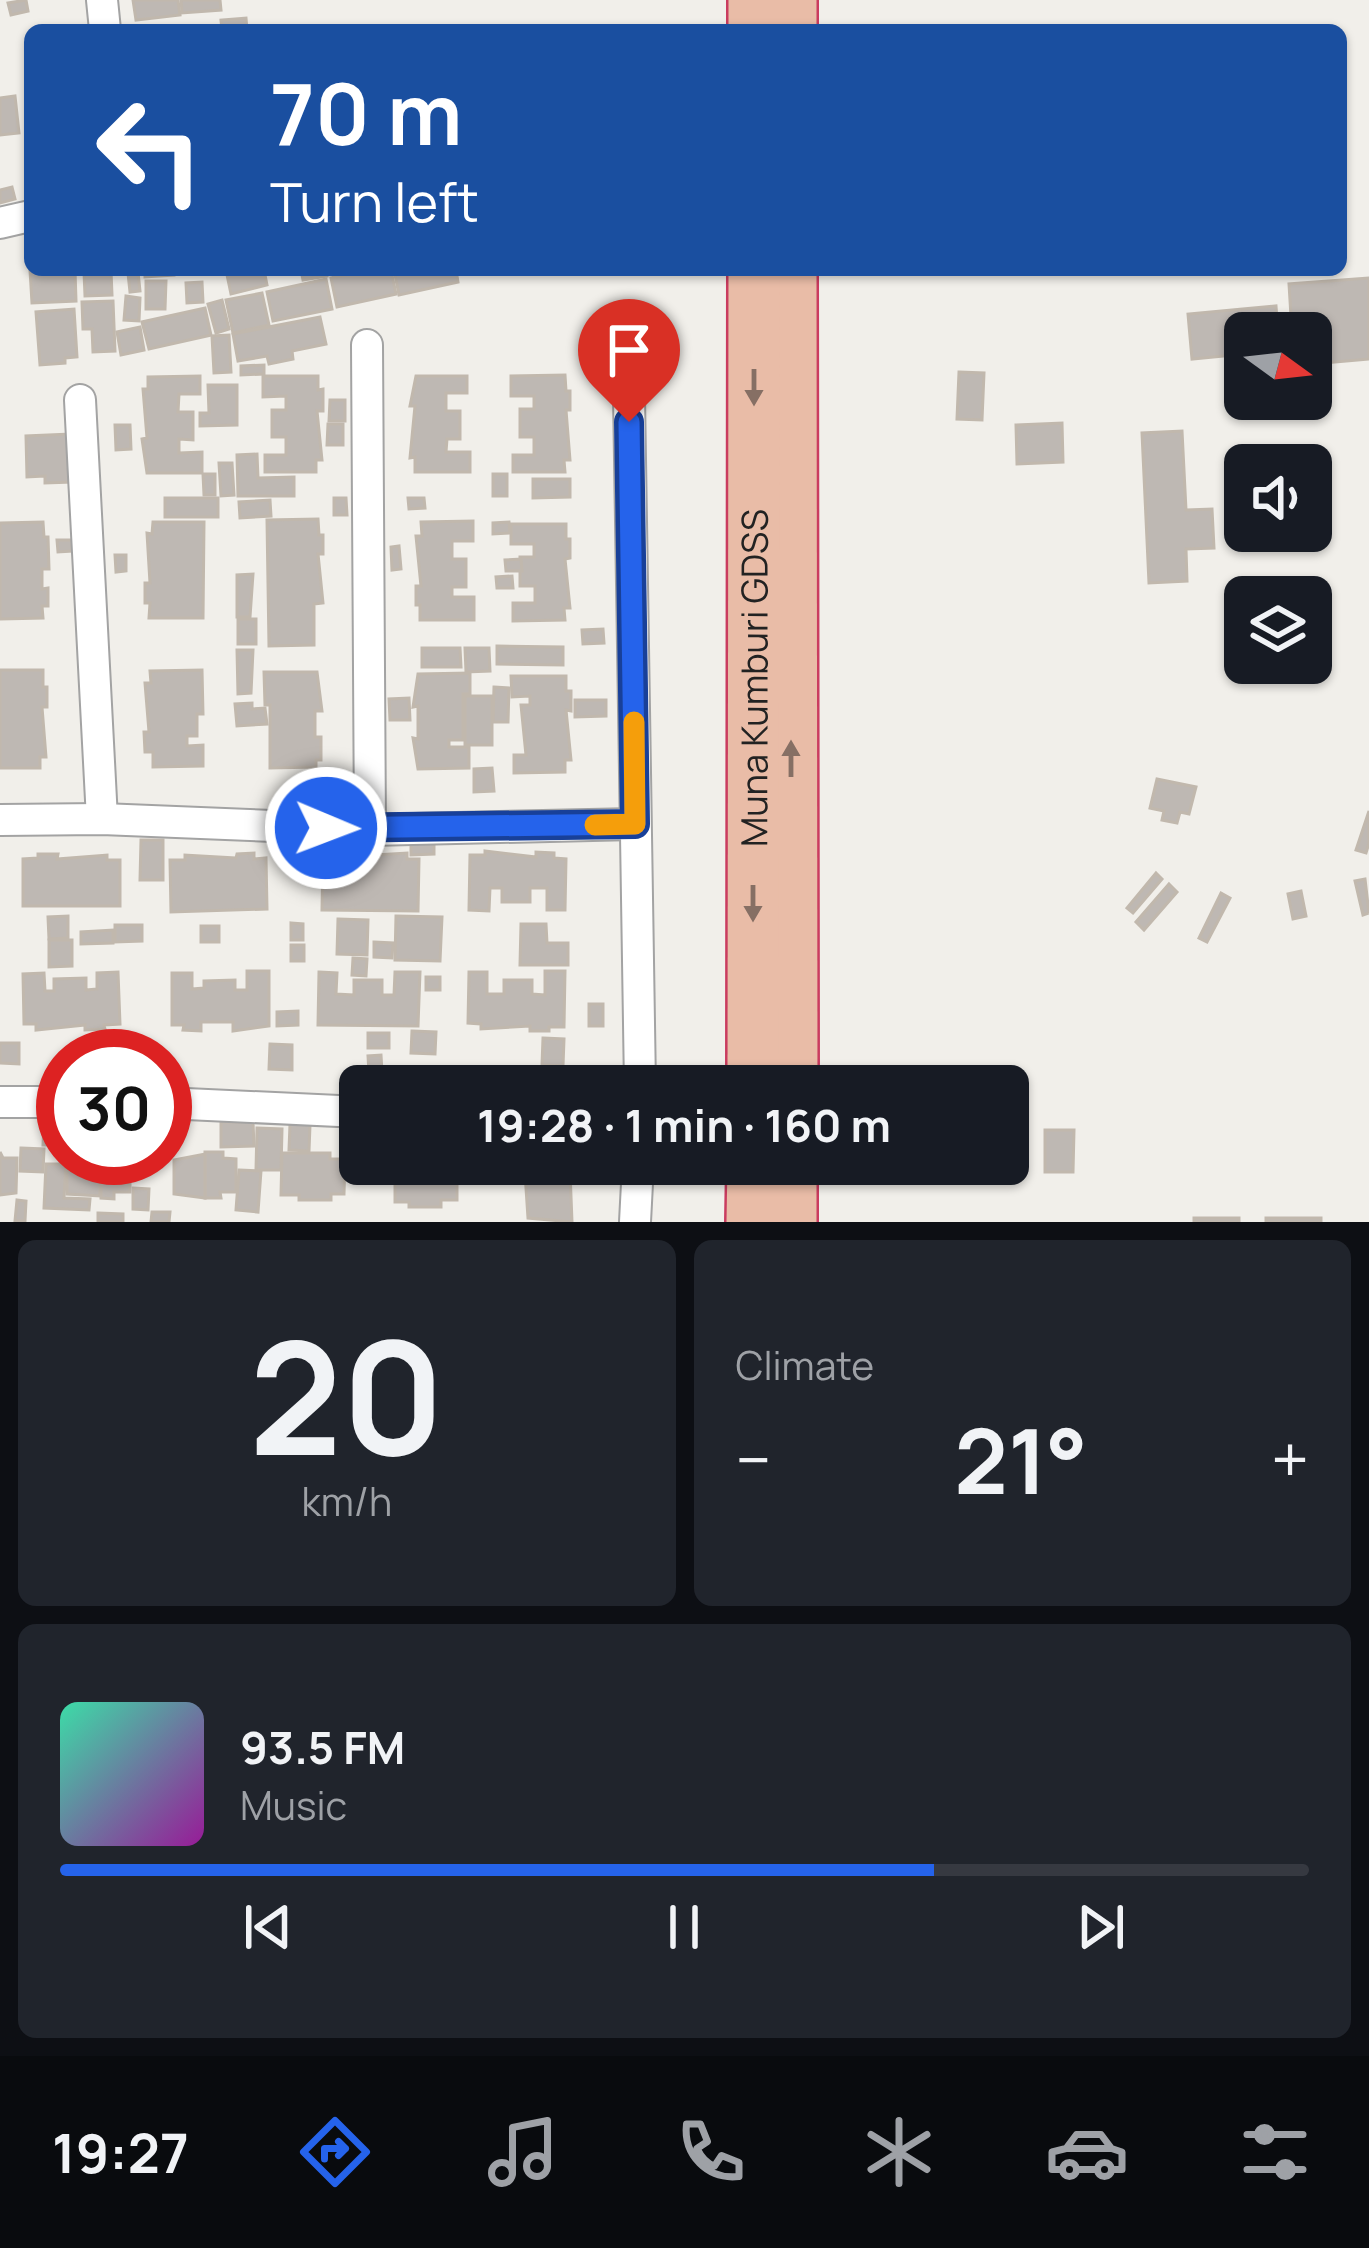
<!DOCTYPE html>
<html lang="en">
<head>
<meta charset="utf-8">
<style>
  body { margin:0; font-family:Manrope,sans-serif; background:#20242c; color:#f1f3f6; height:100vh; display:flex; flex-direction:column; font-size:45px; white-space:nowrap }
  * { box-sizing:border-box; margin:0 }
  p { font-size:39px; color:#9ea1a6 }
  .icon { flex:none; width:66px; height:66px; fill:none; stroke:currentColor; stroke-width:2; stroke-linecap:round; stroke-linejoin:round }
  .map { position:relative; height:1222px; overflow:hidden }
  .side { display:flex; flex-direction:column; gap:18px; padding:18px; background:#0d0f14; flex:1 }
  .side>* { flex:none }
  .top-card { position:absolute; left:24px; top:24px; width:1323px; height:252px; border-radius:18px; box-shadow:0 3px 9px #0004; background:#1a4fa0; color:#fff; overflow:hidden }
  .needle { width:78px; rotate:105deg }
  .controls { position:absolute; left:1224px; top:312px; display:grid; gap:24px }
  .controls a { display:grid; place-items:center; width:108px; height:108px; border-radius:18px; background:#171b24; box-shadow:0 3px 9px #0004; font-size:60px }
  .speed { position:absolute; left:36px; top:1029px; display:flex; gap:24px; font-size:60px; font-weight:700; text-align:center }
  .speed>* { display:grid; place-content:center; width:156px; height:156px; border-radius:50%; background:#171b24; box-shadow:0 3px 9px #0004; line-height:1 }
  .speed .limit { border:18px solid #d22; background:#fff; color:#111 }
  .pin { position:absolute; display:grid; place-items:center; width:102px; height:102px; color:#fff; margin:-123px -51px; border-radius:50% 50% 50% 0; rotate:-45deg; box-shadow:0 0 12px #0007 }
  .pin .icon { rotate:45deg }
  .me { position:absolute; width:132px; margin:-66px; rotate:91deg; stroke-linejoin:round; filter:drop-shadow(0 0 9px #0008) }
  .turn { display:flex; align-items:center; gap:42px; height:252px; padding:0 48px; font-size:54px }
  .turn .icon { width:156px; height:156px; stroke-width:2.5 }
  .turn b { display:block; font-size:84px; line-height:102px }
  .big { font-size:90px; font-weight:700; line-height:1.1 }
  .side .card { flex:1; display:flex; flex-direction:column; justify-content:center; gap:18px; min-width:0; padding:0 42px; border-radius:18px; background:#20242c }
  .side .dial { align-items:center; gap:0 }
  .dial b { font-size:156px; line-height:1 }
  .song { display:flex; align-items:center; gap:36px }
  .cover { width:144px; height:144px; border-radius:18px; background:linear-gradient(135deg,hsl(160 70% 55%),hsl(300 70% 35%)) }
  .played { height:12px; border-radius:6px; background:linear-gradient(90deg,#2563eb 70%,#363941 70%) }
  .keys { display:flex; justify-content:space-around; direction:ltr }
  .heat { display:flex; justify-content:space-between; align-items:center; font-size:66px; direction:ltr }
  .side .tiles { flex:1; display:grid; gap:18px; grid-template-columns:1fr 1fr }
  .card:last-child { grid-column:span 2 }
  .trip { position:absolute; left:339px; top:1065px; width:690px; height:120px; border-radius:18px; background:#171b24; box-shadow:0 3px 9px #0004; font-weight:700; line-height:120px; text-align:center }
  .tabs { display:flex; height:192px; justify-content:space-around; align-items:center; background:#090b0e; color:#9ea1a6 }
  .tabs .icon { width:84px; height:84px }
  .tabs .on { color:#2563eb }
  .tabs b { font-size:54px; color:#f1f3f6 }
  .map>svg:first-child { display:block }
</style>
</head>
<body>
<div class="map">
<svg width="1369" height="1222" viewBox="0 0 1369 1222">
  <rect width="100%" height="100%" fill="#f1efea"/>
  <g fill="#beb8b3" stroke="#c1b8ad" stroke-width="3">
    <path d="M26,0L28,11L11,15L8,3Z"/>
    <path d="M133,0H178L180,15L136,20Z"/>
    <path d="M181,0H220L221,10L182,13Z"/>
    <path d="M246,18L247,30H222L221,20Z"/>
    <path d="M15,96L19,133L0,135V98Z"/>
    <path d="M12,187L15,199L0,203V190Z"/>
    <path d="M30,270H75L76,301L32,303Z"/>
    <path d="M145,270H174V275L145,277Z"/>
    <path d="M226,270H264L267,285L231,294Z"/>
    <path d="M301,270H326L327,276L303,280Z"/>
    <path d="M366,270H391L396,294L337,307L331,278Z"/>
    <path d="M394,270H456L458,282L399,295Z"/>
    <path d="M111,271L112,295L85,296L84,272Z"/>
    <path d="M138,272L140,291L130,292L128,273Z"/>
    <path d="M1369,278V359L1311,364V333H1292L1289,284Z"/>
    <path d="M326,279L332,309L273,321L267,292Z"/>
    <path d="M146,281H166L165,309H146Z"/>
    <path d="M202,282L203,302L187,303L186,283Z"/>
    <path d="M262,293L269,325L233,333L226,300Z"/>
    <path d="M126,296L140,298L139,321L124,320Z"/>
    <path d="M222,300L229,329L216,333L208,304Z"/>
    <path d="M113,301L115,351L93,352L92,329H83L82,302Z"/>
    <path d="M1276,306L1278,333H1245V354L1192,359L1188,314Z"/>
    <path d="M205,308L211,335L149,349L142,322Z"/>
    <path d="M74,309L77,357L65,358V363L40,365L36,312Z"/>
    <path d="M320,317L326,344L292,351L293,359L269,364L267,356L238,361L233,334Z"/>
    <path d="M140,327L144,350L121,355L117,332Z"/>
    <path d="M229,335L231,372L214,373L212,336Z"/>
    <path d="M264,365V374L241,375V366Z"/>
    <path d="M959,372L984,373L982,420L957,419Z"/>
    <path d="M565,375L566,391H570V410H566L570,460H564L565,472H513V455H534V437H520V409H534V396H511V376Z"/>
    <path d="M200,376V394H179L178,412H193V440L179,439V453L202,452V473H147L142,439L147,438L143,389H148V377Z"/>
    <path d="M263,376H318V390L323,389V411H317L322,460H316V472H265V455H286V437H272V410H286V396L263,397Z"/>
    <path d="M416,376H467V393H446V411H460V439H447L446,452H470V472H415V457L410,458L415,406H410Z"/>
    <path d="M208,385H237V425L200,426V413H209Z"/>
    <path d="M330,400H345V421H329Z"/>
    <path d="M1062,423L1063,462L1017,464L1016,425Z"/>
    <path d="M328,424H343V445H327Z"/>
    <path d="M115,425H130L131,449L116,450Z"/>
    <path d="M1182,431L1186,510L1212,509L1214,548L1186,549L1187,581L1149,583L1142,433Z"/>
    <path d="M70,434L72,482L45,483V476L27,477L26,436Z"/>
    <path d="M257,454L258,478L294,477V496H238L237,455Z"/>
    <path d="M219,463H232L234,495L221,496Z"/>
    <path d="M203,474H215V495H204Z"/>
    <rect x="493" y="474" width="14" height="22"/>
    <path d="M533,479H570V497L533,498Z"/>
    <rect x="165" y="498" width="53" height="19"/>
    <path d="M334,498H346L347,515H334Z"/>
    <path d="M408,498H424L425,508L409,509Z"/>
    <path d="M270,500L271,516L240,518L239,502Z"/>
    <path d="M318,519L319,535H323V554H318L323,603L314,604V645L269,646L267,520Z"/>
    <path d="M473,521V541H452V559H466V587H452V597H474V620H420V605H416V586H421L416,536H422L421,522Z"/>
    <path d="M43,522L44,537H48L49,569H42V589L48,588V606H42L43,618L0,619V523Z"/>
    <path d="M153,522H204L203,618H149L150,603H145V583H150L147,533L152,534Z"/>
    <path d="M509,522L510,533L493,534V523Z"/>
    <path d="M511,524H566V539H570V558L565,559L570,608H564L565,620L513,621V603H535V586H520V557H534V544H511Z"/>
    <path d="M57,540H72V551L58,552Z"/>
    <path d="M399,546L401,569L392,570L391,547Z"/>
    <path d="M115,555H126V571L116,572Z"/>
    <path d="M521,559L522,571H506L505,560Z"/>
    <path d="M253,574L250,617H237V575Z"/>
    <path d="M512,576L513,588H497L496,577Z"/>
    <rect x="238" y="619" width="18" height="25"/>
    <path d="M603,629L604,643L583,644L582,630Z"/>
    <path d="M497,646L563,647V665L497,664Z"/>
    <path d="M422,648H460L461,667H422Z"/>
    <path d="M465,648H489L490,671L466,672Z"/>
    <path d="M237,650H253L251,693L238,694Z"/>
    <path d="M0,670H43V687H47V707H42L46,757H40V768H0Z"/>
    <path d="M202,670L203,714H197V736H187V746L203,745V766L153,767V752H145L144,732H149L145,683H151L150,671Z"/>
    <path d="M264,672H317L322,711H315V737H321V760H316V767L270,768V705H265Z"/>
    <path d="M470,673V694H463V740H449V747H469V768L418,769L413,738L418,739V706L413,707L418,674Z"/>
    <path d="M511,676H566V691H571V711L566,710L571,760H565V772L514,773V755H526L521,705H530V696L512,697Z"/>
    <path d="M494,687L509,688L508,722H493Z"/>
    <rect x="465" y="696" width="27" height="49"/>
    <path d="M409,698L410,720H390L389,699Z"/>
    <path d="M575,700H606V716L575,717Z"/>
    <path d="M252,703V709L265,708L267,724L237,726L235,704Z"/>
    <path d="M492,768L494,791L474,792V769Z"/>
    <path d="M1157,779L1196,787L1189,814L1180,812L1177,823L1162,820L1164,811L1150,808Z"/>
    <path d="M1369,811V843L1366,853L1356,850Z"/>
    <path d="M141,840H163V880H140Z"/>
    <path d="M411,841H434V854L411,855Z"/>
    <path d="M338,851H358L357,856L407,853V859H419L418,911L322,910L323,856H338Z"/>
    <path d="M485,851L536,857V852L554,853V858L566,859L565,910H547V888H530V902H502V888H490L489,911L469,910L470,855H485Z"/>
    <path d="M254,853V859L266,858L267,909L171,912L170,860H185V855L236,858L237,854Z"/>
    <path d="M38,854H58L57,859L107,855V860H120V906H23V859L38,858Z"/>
    <path d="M1156,873L1162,879L1133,913L1127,908Z"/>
    <path d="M1365,879L1369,913L1363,915L1355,881Z"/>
    <path d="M1169,884L1177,892L1144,930L1136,922Z"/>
    <path d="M1301,891L1306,916L1293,919L1288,894Z"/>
    <path d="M1221,893L1230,898L1207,942L1199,938Z"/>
    <path d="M68,916V938L49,939L48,917Z"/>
    <path d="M396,916L442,917L440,961L395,960Z"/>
    <path d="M338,919L368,920L367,955L337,954Z"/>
    <path d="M291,923L303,924V940H291Z"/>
    <path d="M521,924H546L547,943H568V965H520Z"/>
    <path d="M115,925H142V941L115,942Z"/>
    <rect x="201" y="926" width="18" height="16"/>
    <path d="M113,930V943L81,944V932Z"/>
    <path d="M49,940H72V966L49,967Z"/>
    <path d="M374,942L393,943L392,958L374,957Z"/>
    <rect x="291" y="945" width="13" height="16"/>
    <path d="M353,958L367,959L366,976L352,975Z"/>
    <path d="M247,971H269V1026L233,1031V1022H201V1031L183,1030L184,1025H172V973H192V989L204,988V981L235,980V990H247Z"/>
    <path d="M545,971H565L564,1027H549V1031H530V1026L481,1029V1024L468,1023L469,972H487V994H504V980H532V994L545,995Z"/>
    <path d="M118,972L120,1024L104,1025L105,1029L85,1030V1025L36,1030V1024H24L23,974L44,973L45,991H54V979L86,978V990L97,989V973Z"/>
    <path d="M319,972L337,973L336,994L354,995V980H382V995H394L395,972H420L418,1026L318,1025Z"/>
    <rect x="426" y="977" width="14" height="13"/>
    <rect x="589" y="1004" width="14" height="22"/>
    <path d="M298,1011V1025L277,1026V1012Z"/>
    <path d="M412,1031L436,1032L435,1054L411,1053Z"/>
    <rect x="368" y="1033" width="21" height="15"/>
    <path d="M543,1038L564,1039L563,1066L542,1065Z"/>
    <path d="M0,1043H19V1064L0,1063Z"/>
    <path d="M270,1044L292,1045V1070L269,1069Z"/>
    <path d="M381,1055L382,1072L369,1073L368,1056Z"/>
    <path d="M221,1122H253L254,1146L221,1147Z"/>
    <path d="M44,1124L63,1125V1145H43Z"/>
    <path d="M290,1124L310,1125L309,1151L289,1150Z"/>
    <path d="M257,1128L282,1129L281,1170H256Z"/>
    <path d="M1045,1130H1074L1073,1172H1045Z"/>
    <path d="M21,1148L44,1149L43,1172L20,1171Z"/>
    <path d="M0,1152L3,1158H17L16,1193L0,1195Z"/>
    <path d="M205,1152H223V1158L236,1159V1192H220L221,1198H205Z"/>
    <path d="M282,1153H330V1159H345L344,1194H331V1200H299V1195H281Z"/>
    <path d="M205,1154V1198L174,1194V1160Z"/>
    <path d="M67,1158H100V1196L67,1194Z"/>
    <path d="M101,1158H130V1192H114V1199L101,1198Z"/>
    <path d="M46,1164H66L64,1198L90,1199L89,1210L44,1208Z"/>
    <path d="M395,1164L457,1166V1200H441V1207H409V1202H395Z"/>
    <path d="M239,1170L261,1171L258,1212L236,1210Z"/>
    <path d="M570,1171L572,1222L528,1218L525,1173Z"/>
    <path d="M133,1188L149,1189L148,1210L133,1209Z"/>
    <path d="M17,1200L26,1201L25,1221H15Z"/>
    <path d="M152,1212H170L169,1222H151Z"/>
    <path d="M98,1213L123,1214V1222H98Z"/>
    <rect x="1194" y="1218" width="45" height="4"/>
    <rect x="1266" y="1218" width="55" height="4"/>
  </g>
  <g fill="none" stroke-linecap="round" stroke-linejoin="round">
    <defs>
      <g id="minor">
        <path d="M102,0L105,30"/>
        <path d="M0,223L30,216"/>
        <path d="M628,333L640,1086"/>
        <path d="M367,345L370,830"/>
        <path d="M80,400L102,819"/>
        <path d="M0,820L102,819L370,830L635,824"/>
        <path d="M0,1102H63"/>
        <path d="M165,1103L360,1112"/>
        <path d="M635,1222L638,1164"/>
      </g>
      <g id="trunk">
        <path d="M754,0V30"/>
        <path d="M791,30V0"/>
        <path d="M791,270L792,1086"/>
        <path id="s1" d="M753,1086L754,270"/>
        <path d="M752,1222L753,1164"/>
        <path d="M791,1222V1164"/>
      </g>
    </defs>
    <use href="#minor" stroke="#a3a3a3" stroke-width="34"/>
    <use href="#trunk" stroke="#ca3c5f" stroke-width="56"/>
    <use href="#minor" stroke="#fff" stroke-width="30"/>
    <use href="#trunk" stroke="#e9bca7" stroke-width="51"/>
  </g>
  <defs><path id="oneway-solid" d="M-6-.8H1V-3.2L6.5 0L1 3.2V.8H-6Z" transform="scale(3)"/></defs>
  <g fill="#866f64">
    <use href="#oneway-solid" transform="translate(754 387) rotate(90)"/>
    <use href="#oneway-solid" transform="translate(791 759) rotate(-90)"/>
    <use href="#oneway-solid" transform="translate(753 903) rotate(90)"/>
  </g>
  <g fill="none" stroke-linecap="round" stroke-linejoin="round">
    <defs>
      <path id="route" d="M326,828L635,824L629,422"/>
    </defs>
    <use href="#route" stroke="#184099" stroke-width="30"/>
    <use href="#route" stroke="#2563eb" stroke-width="21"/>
    <path stroke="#f59e0b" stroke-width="21" d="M595,825L635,824L634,722"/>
  </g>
  <g text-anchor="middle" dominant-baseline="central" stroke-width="9" stroke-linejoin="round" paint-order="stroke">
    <g font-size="36" fill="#222" stroke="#fff">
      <text stroke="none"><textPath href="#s1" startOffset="408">Muna Kumburi GDSS</textPath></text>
    </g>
  </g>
</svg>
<div class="controls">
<a><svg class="needle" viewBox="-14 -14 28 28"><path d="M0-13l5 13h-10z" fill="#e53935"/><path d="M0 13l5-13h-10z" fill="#9ea1a6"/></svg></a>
<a><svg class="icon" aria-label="sound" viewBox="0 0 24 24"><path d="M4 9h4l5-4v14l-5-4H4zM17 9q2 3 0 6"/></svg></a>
<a><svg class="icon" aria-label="layers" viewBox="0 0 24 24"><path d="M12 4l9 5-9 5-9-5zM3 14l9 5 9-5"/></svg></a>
</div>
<div class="speed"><div class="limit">30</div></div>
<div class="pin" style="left:629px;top:422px;background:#d93025"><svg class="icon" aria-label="arrive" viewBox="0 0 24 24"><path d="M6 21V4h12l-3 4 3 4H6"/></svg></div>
<svg class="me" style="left:326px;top:828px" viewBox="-20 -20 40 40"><circle r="17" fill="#2563eb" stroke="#fff" stroke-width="3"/><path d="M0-11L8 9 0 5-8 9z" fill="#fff"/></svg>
<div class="trip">19:28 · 1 min · 160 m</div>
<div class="top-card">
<div class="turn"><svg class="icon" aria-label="left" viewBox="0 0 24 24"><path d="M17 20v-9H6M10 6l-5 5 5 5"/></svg><div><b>70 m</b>Turn left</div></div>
</div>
</div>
<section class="side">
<div class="tiles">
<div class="card dial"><b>20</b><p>km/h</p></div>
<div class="card"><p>Climate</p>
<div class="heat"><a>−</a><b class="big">21°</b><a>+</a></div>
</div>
<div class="card">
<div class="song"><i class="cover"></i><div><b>93.5 FM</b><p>Music</p></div></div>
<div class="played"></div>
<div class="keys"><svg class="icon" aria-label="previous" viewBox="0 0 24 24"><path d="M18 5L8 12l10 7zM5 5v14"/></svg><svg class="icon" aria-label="pause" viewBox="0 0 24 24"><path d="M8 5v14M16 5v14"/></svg><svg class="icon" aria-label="next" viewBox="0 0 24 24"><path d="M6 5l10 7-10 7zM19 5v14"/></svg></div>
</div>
</div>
</section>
<nav class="tabs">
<b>19:27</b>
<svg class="icon on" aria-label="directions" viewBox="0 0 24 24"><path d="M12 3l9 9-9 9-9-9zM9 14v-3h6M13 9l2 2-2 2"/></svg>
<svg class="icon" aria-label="music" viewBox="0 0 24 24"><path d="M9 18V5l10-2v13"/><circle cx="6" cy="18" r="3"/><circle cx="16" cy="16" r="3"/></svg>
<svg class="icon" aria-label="phone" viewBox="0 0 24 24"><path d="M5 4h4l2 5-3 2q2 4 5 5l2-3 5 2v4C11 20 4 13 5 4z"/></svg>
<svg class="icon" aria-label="climate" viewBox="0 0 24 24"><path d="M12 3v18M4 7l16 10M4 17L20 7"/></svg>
<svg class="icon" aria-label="car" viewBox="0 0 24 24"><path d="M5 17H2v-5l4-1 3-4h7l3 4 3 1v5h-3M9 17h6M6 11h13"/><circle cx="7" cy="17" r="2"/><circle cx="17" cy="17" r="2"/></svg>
<svg class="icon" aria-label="filters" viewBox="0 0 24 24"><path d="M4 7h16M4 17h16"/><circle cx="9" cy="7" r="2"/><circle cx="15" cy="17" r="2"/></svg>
</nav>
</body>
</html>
